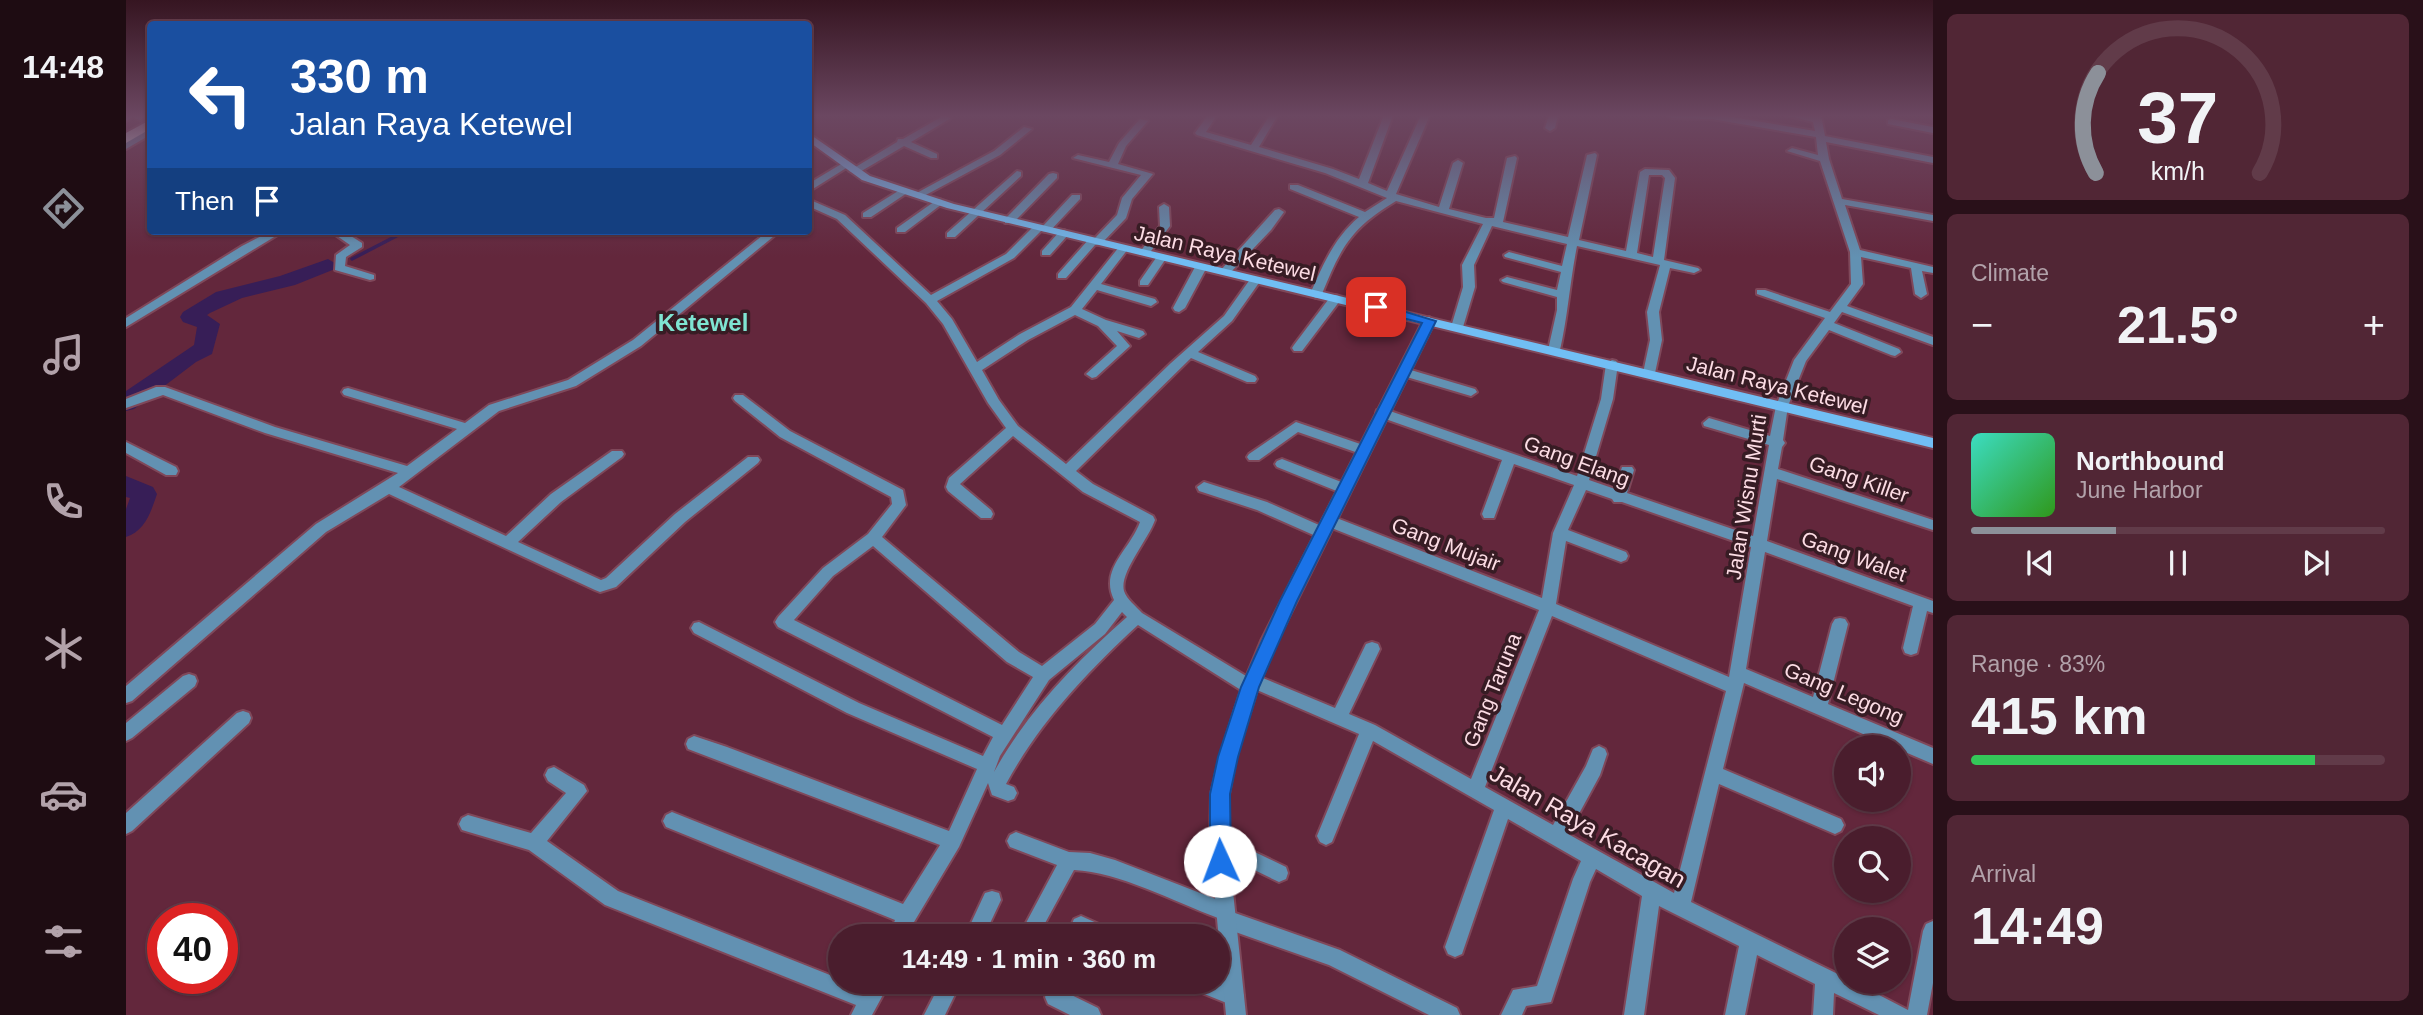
<!DOCTYPE html>
<html lang="en">
<head>
<meta charset="utf-8">
<style>
  body { margin:0; font-family:Helvetica,sans-serif; background:#512635; color:#f1f3f6; height:100vh; display:flex; flex-direction:column; font-size:26px; white-space:nowrap }
  * { box-sizing:border-box; margin:0 }
  p { font-size:23px; color:#b2a2aa }
  .icon { flex:none; width:38px; height:38px; fill:none; stroke:currentColor; stroke-width:2; stroke-linecap:round; stroke-linejoin:round }
  .map { position:relative; flex:1; overflow:hidden }
  .drawer { display:flex; flex-direction:column; gap:14px; padding:14px; background:#291019; width:490px }
  .drawer>* { flex:none }
  .guide { position:absolute; left:21px; top:21px; width:665px; height:214px; border-radius:7px; box-shadow:0 2px 5px #0004,0 0 0 2px #613b49; background:#1a4fa0; color:#fff; overflow:hidden }
  .tools { position:absolute; left:1708px; top:735px; display:grid; gap:14px }
  .tools a { display:grid; place-items:center; width:77px; height:77px; border-radius:50%; background:#4a1d2d; box-shadow:0 2px 5px #0004,0 0 0 2px #613b49; font-size:35px }
  .speed { position:absolute; left:21px; top:903px; display:flex; gap:14px; font-size:35px; font-weight:700; text-align:center }
  .speed>* { display:grid; place-content:center; width:91px; height:91px; border-radius:50%; background:#4a1d2d; box-shadow:0 2px 5px #0004,0 0 0 2px #613b49; line-height:1 }
  .speed .limit { border:10px solid #d22; background:#fff; color:#111 }
  .pin { position:absolute; display:grid; place-items:center; width:60px; height:60px; color:#fff; margin:-30px; border-radius:14px; box-shadow:0 4px 10px #0006 }
  .me { position:absolute; width:77px; margin:-38px; rotate:358deg; stroke-linejoin:round; filter:drop-shadow(0 0 5px #0008) }
  .turn { display:flex; align-items:center; gap:24px; height:147px; padding:0 28px; font-size:32px }
  .turn .icon { width:91px; height:91px; stroke-width:2.5 }
  .turn b { display:block; font-size:49px; line-height:60px }
  .then { display:flex; align-items:center; height:66px; padding:0 28px; background:#0003; gap:14px; font-size:26px }
  .big { font-size:52px; font-weight:800; line-height:1.1 }
  .drawer .tile { flex:1; display:flex; flex-direction:column; justify-content:center; gap:10px; min-width:0; padding:0 24px; border-radius:10px; background:#512635 }
  .drawer .dial { align-items:center; gap:0 }
  .dial svg { height:182px; overflow:visible; fill:none; stroke:#613b49; stroke-width:7; stroke-linecap:round; text-anchor:middle }
  .dial text { fill:#f1f3f6; stroke:none }
  .song { display:flex; align-items:center; gap:21px }
  .cover { width:84px; height:84px; border-radius:10px; background:linear-gradient(135deg,hsl(170 70% 55%),hsl(110 70% 35%)) }
  .played { height:7px; border-radius:4px; background:linear-gradient(90deg,#8c9099 35%,#613b49 35%) }
  .keys { display:flex; justify-content:space-around; direction:ltr }
  .heat { display:flex; justify-content:space-between; align-items:center; font-size:38px; direction:ltr }
  .charge { height:10px; border-radius:5px; background:linear-gradient(90deg,#34c759 83%,#613b49 0) }
  .trip { position:absolute; left:702px; top:924px; width:402px; height:70px; border-radius:35px; background:#4a1d2d; box-shadow:0 2px 5px #0004,0 0 0 2px #613b49; font-weight:800; line-height:70px; text-align:center }
  main { display:flex; flex:1; min-height:0 }
  .dock { display:flex; flex-direction:column; width:126px; justify-content:space-around; align-items:center; background:#1e0c12; color:#b2a2aa }
  .dock .icon { width:49px; height:49px }
  .dock .active { color:#8c9099 }
  .dock b { font-size:32px; color:#f1f3f6 }
  .map>svg:first-child { display:block }
</style>
</head>
<body>
<main>
<nav class="dock">
<b>14:48</b>
<svg class="icon active" aria-label="directions" viewBox="0 0 24 24"><path d="M12 3l9 9-9 9-9-9zM9 14v-3h6M13 9l2 2-2 2"/></svg>
<svg class="icon" aria-label="music" viewBox="0 0 24 24"><path d="M9 18V5l10-2v13"/><circle cx="6" cy="18" r="3"/><circle cx="16" cy="16" r="3"/></svg>
<svg class="icon" aria-label="phone" viewBox="0 0 24 24"><path d="M5 4h4l2 5-3 2q2 4 5 5l2-3 5 2v4C11 20 4 13 5 4z"/></svg>
<svg class="icon" aria-label="climate" viewBox="0 0 24 24"><path d="M12 3v18M4 7l16 10M4 17L20 7"/></svg>
<svg class="icon" aria-label="car" viewBox="0 0 24 24"><path d="M5 17H2v-5l4-1 3-4h7l3 4 3 1v5h-3M9 17h6M6 11h13"/><circle cx="7" cy="17" r="2"/><circle cx="17" cy="17" r="2"/></svg>
<svg class="icon" aria-label="filters" viewBox="0 0 24 24"><path d="M4 7h16M4 17h16"/><circle cx="9" cy="7" r="2"/><circle cx="15" cy="17" r="2"/></svg>
</nav>
<div class="map">
<svg width="1807" height="1015" viewBox="0 0 1807 1015">
  <rect width="100%" height="100%" fill="#63273c"/>
  <g fill="none" stroke-linecap="round" stroke-linejoin="round">
    <path stroke="#371e57" stroke-width="3.5" d="M226,259L280,231"/>
    <g fill="#371e57" fill-rule="evenodd">
      <path d="M202,259L212,265L209,269L169,285L116,298L84,313L81,315L94,324L86,354L70,362L8,409L0,411V391L68,345L71,327L57,322L54,317L57,312L90,292L154,276Z"/>
      <path d="M0,476L27,487L31,494C25,512 19,531 0,537V509L4,498L0,497Z"/>
    </g>
    <defs>
      <g id="minor">
        <path d="M1,115H16L19,117L14,120Z"/>
        <path d="M1082,115H1091L1080,132L1125,145L1144,115H1152L1133,147L1207,169L1233,179L1258,115H1267L1242,183L1261,191L1295,115H1304L1270,194L1313,207L1327,163L1332,160L1337,163L1323,209L1360,218H1368L1381,158L1389,156L1391,158L1377,222L1442,237L1461,155L1469,153L1471,155L1453,240L1500,251L1514,172L1519,169L1543,170L1549,178L1538,260L1572,268L1574,270L1568,273L1544,268L1533,312L1536,340L1529,373L1523,377L1517,373L1524,340L1521,312L1534,265L1451,246C1444,281 1442,315 1434,350L1428,354L1422,350L1431,310V297L1377,282L1375,280L1381,277L1431,290L1435,272L1379,257L1378,255L1383,252L1436,266L1441,244L1366,226L1348,265L1349,287L1337,327L1331,331L1325,327L1337,287L1336,265L1357,224L1270,201C1225,228 1215,247 1196,294L1190,298L1186,296L1184,294C1197,265 1208,238 1233,217L1164,189V185H1172L1239,212L1261,198L1199,173L1071,135L1069,133ZM1523,175H1536L1539,178L1527,257L1511,253Z"/>
        <path d="M1423,115H1432L1429,128L1424,131L1419,128Z"/>
        <path d="M1541,115H1594L1689,131L1687,122L1659,115H1695L1699,136L1807,157V163L1700,142L1703,159L1716,199L1807,215V221L1719,205L1734,250L1807,267V273L1796,271L1801,294L1795,298L1789,294L1785,268L1735,257L1737,284L1721,306L1807,337V345L1716,312L1708,323L1773,349L1775,352L1769,356L1765,355L1703,330L1680,361L1662,406L1657,440L1659,443L1656,447L1652,469L1807,520V530L1651,479L1641,541L1807,601V613L1801,611L1791,653L1785,655L1779,653L1777,648L1787,606L1639,552L1620,669L1687,697L1706,624L1709,619L1714,618L1719,619L1722,624L1702,704L1807,748V764L1618,683L1597,769L1715,819L1718,825L1715,831L1709,834L1593,784L1565,902L1720,978V982H1728L1782,1010L1797,931L1800,924L1807,921V983L1801,1015H1753L1708,993L1707,1015H1687L1689,984L1631,955L1619,1015H1599L1613,946L1533,906L1518,1015H1498L1516,896L1470,869L1464,882L1425,1002L1400,1006L1396,1015H1375L1387,990L1411,986L1447,879L1455,861L1382,819L1336,954L1329,957L1322,954L1319,947L1368,810L1247,741L1206,842L1200,845L1194,842L1191,836L1233,734L1131,690L1124,694L1118,692L1012,625C961,672 913,723 880,784L888,787L891,793L888,799L882,801L866,795L862,783L867,772L833,847L788,922L782,936H763L769,920L540,827L537,821L540,815L546,812L777,904L814,845L562,749L560,744L562,739L568,736L601,747L823,831L851,769L721,713L568,633L565,628L568,623L573,622L733,703L857,756L867,737L652,627L649,622L652,617L697,568L742,534L766,504L765,497L654,437L609,401L607,398L609,395H617L664,431L777,490L780,505L756,537L893,652L916,666L969,624L988,600C973,569 1004,550 1014,522L957,492L887,436L834,484L865,510L867,514L865,518H855L822,491L820,487L823,478L880,428L862,403L817,324L800,303L711,219L682,206V199L719,215L805,295L880,254L908,226L916,227L946,195H954V199L923,232L915,231L888,258L811,301L826,319L851,362L894,334L945,307L993,247H1001L1002,249L975,284L1029,299L1031,302L1025,306L971,290L956,309L980,320L1017,331L1019,334L1013,338L991,331L1004,346L970,377L966,378L960,374L991,346L972,326L949,315L902,340L856,370L873,400L892,426L940,464L1045,363L1098,316L1125,278H1133L1135,280L1106,321L1072,352L1129,376L1131,379L1129,382H1121L1065,358L950,471L967,484L1027,516L1029,520C1022,540 993,573 998,591C1001,600 1010,606 1016,613L1120,676L1126,674L1132,676L1209,708L1240,644L1246,642L1252,644L1254,649L1223,714L1249,725L1345,779L1413,610L1198,525L1196,521L1198,517H1208L1416,598L1427,533L1448,485L1388,464L1368,518H1358L1356,514L1376,460L1251,416L1250,413L1251,410H1261L1451,476L1475,399L1480,364L1486,360L1490,361L1492,364L1487,399L1463,480L1489,489L1496,467H1506L1508,470L1501,493L1627,536L1643,445L1578,426L1577,423L1583,418L1644,436L1650,406L1668,360L1699,318L1631,294V290H1639L1704,312L1725,284L1724,252L1694,161L1661,151L1666,148L1692,155L1690,137L1586,119L1546,118ZM1460,490L1486,499L1488,502H1496L1625,547L1603,677L1430,604L1440,541L1495,562L1500,560L1502,556L1500,552L1442,530ZM747,546L881,662L907,677L876,725L668,620L707,576ZM996,612L1001,617C950,662 901,712 868,772L874,756L923,680L979,634ZM1426,616L1600,691L1548,893L1442,834L1474,775L1481,754L1479,749L1473,746L1467,749L1460,766L1427,825L1359,787Z"/>
        <path d="M817,116L825,118L785,142L811,154V158H805L778,146L732,173L723,171L771,142L772,139H777Z"/>
        <path d="M1014,119L1022,121L1000,146L992,164L1027,174L1006,199L1000,218L975,244L969,245L940,278H932V274L963,239L969,238L991,215L996,198L1015,175L947,158L952,155L983,162L993,143Z"/>
        <path d="M1765,119L1807,127V133L1762,124V120Z"/>
        <path d="M898,127L906,129L874,155L796,197L787,195L868,151Z"/>
        <path d="M717,163L725,165L682,192V184Z"/>
        <path d="M891,171L895,172V176L829,237H821V233Z"/>
        <path d="M927,173L931,174V178L887,223H879V219L923,174Z"/>
        <path d="M777,188L782,191L781,193L745,217H737V213Z"/>
        <path d="M812,199L816,200V204L779,232H771V228Z"/>
        <path d="M1038,204L1043,207L1044,226L1022,255H1014L1013,253L1034,226L1033,207Z"/>
        <path d="M1153,209L1158,212L1145,230L1103,274H1095L1093,272L1149,210Z"/>
        <path d="M938,230L943,233L942,235L924,255H916V251L934,231Z"/>
        <path d="M145,231H158L0,327V318L116,246Z"/>
        <path d="M204,231H217L236,243V247L220,257L219,266L248,275V279L244,280L209,270L210,255L224,245Z"/>
        <path d="M642,231H654L515,346L450,386L373,411L273,487L380,536L425,494L486,451H496L498,454L496,457L435,502L392,542L475,580L480,578L549,514L622,457H632L634,460L632,463L559,522L490,587L474,592L469,590L263,494L200,532L6,701L0,703V686L190,524L272,473L139,433L37,395L0,408V399L30,387H39L149,427L281,466L331,429L218,395L216,392L218,389L222,388L339,423L363,405L442,380L507,340Z"/>
        <path d="M1036,254L1041,257L1022,285H1014V281L1032,255Z"/>
        <path d="M1075,264L1081,267L1059,308L1053,312L1049,311L1047,308L1069,267Z"/>
        <path d="M1209,295L1213,296V302L1176,351H1168L1166,348L1168,345L1205,296Z"/>
        <path d="M1278,368L1349,389L1351,392L1345,396L1274,375L1272,372L1274,369Z"/>
        <path d="M1170,422L1243,447L1245,450L1238,455L1172,432L1133,460H1123L1121,457L1123,454Z"/>
        <path d="M0,442L50,467L52,471L50,475H40L0,453Z"/>
        <path d="M1156,459L1223,485L1225,489L1218,494L1151,467L1149,464L1151,461Z"/>
        <path d="M1078,482L1141,502L1202,529L1204,533L1202,537H1192L1131,510L1073,491L1071,487Z"/>
        <path d="M63,674L69,676L71,681L69,686L6,738L0,741V723L57,676Z"/>
        <path d="M117,711L123,713L125,718L123,723L6,831L0,834V813L111,713Z"/>
        <path d="M428,767L458,785L461,791L421,841L492,891L714,979V982H722L739,989L743,982H764L746,1015H725L730,1005L479,905L403,850L336,830L333,824L336,818L342,815L405,833L440,793L422,781L419,775L422,769Z"/>
        <path d="M890,832L943,852L964,853L989,860L1100,903L1107,905L1109,913L1214,950L1331,1008L1334,1015H1303L1203,965L1101,929L1094,927L1092,918C1049,902 993,872 948,870L912,936H893L931,865L884,847L881,841L884,835Z"/>
        <path d="M1093,835L1160,867L1162,873L1160,879L1153,882L1087,850L1084,844L1087,838Z"/>
        <path d="M866,891L873,893L875,900L858,936H839L859,893Z"/>
        <path d="M955,916L984,929L986,936H956L948,933L945,926L948,919Z"/>
        <path d="M1092,980L1115,989L1118,996L1115,1003L1108,1006L1066,989L1063,982H1092Z"/>
        <path d="M815,982H835L819,1015H798Z"/>
        <path d="M929,987L972,1008L975,1015H944L922,1004L919,997L922,990Z"/>
      </g>
      <g id="tertiary">
        <path d="M0,115H10L0,121Z"/>
        <path d="M24,128V135L0,149V142Z"/>
        <path d="M1303,317L1309,321L1151,641L1132,687L1110,756L1103,794L1102,844L1120,1015H1100L1084,844L1085,794L1094,756L1116,687L1135,641L1297,321Z"/>
      </g>
      <path id="secondary" d="M682,133L744,176L828,204L1807,438V448L821,208L736,180L682,141Z"/>
      <path id="trunk" d="M24,120V129L0,143V133Z"/>
    </defs>
    <use href="#minor" stroke="#7f485a" stroke-width="4"/>
    <use href="#tertiary" stroke="#7f485a" stroke-width="4"/>
    <use href="#secondary" stroke="#7f485a" stroke-width="4"/>
    <use href="#trunk" stroke="#7f485a" stroke-width="4"/>
    <use href="#minor" fill="#6291b2" fill-rule="evenodd"/>
    <use href="#tertiary" fill="#6291b2" fill-rule="evenodd"/>
    <use href="#secondary" fill="#71bef4" fill-rule="evenodd"/>
    <use href="#trunk" fill="#d4e7f4" fill-rule="evenodd"/>
  </g>
  <linearGradient id="sky" x2="0" y2="1"><stop stop-color="#361521"/><stop offset="0.45" stop-color="#6b4761"/><stop offset="1" stop-color="#6b4761" stop-opacity="0"/></linearGradient>
  <rect width="1807" height="257" fill="url(#sky)"/>
  <path fill="#1a73e8" stroke="#114b97" stroke-width="2" d="M1250,303L1310,321L1171,601L1133,687L1112,757L1104,794L1105,861L1102,868L1094,871L1087,868L1084,861V794L1092,757L1115,687L1154,601L1296,323L1245,310V304Z"/>
  <g text-anchor="middle" dominant-baseline="central" stroke-width="7" stroke-linejoin="round" paint-order="stroke">
    <g font-size="21" fill="#fcdce4" stroke="#371c24">
      <text transform="translate(1099 253) rotate(13)">Jalan Raya Ketewel</text>
      <text transform="translate(1651 385) rotate(14)">Jalan Raya Ketewel</text>
      <text transform="translate(1451 461) rotate(20)">Gang Elang</text>
      <text transform="translate(1733 479) rotate(19)">Gang Killer</text>
      <text transform="translate(1620 497) rotate(-81)">Jalan Wisnu Murti</text>
      <text transform="translate(1320 544) rotate(21)">Gang Mujair</text>
      <text transform="translate(1728 556) rotate(20)">Gang Walet</text>
      <text transform="translate(1366 690) rotate(-68)">Gang Taruna</text>
      <text transform="translate(1718 693) rotate(23)">Gang Legong</text>
    </g>
    <g font-size="24" font-weight="bold" fill="#7fe5d2" stroke="#371c24">
      <text x="577" y="322">Ketewel</text>
    </g>
    <g font-size="24" fill="#fcdce4" stroke="#371c24">
      <text transform="translate(1462 826) rotate(30)">Jalan Raya Kacagan</text>
    </g>
  </g>
</svg>
<div class="tools">
<a><svg class="icon" aria-label="sound" viewBox="0 0 24 24"><path d="M4 9h4l5-4v14l-5-4H4zM17 9q2 3 0 6"/></svg></a>
<a><svg class="icon" aria-label="search" viewBox="0 0 24 24"><circle cx="10" cy="10" r="6"/><path d="M15 15l6 6"/></svg></a>
<a><svg class="icon" aria-label="layers" viewBox="0 0 24 24"><path d="M12 4l9 5-9 5-9-5zM3 14l9 5 9-5"/></svg></a>
</div>
<div class="speed"><div class="limit">40</div></div>
<div class="pin" style="left:1250px;top:307px;background:#d93025"><svg class="icon" aria-label="arrive" viewBox="0 0 24 24"><path d="M6 21V4h12l-3 4 3 4H6"/></svg></div>
<svg class="me" style="left:1094px;top:861px" viewBox="-20 -20 40 40"><circle r="19" fill="#fff"/><path d="M0-13L10 11 0 6-10 11z" fill="#1a73e8"/></svg>
<div class="trip">14:49 · 1 min · 360 m</div>
<div class="guide">
<div class="turn"><svg class="icon" aria-label="left" viewBox="0 0 24 24"><path d="M17 20v-9H6M10 6l-5 5 5 5"/></svg><div><b>330 m</b>Jalan Raya Ketewel</div></div>
<div class="then">Then<svg class="icon" aria-label="arrive" viewBox="0 0 24 24"><path d="M6 21V4h12l-3 4 3 4H6"/></svg></div>
</div>
</div>
<section class="drawer">
<div class="tile dial"><svg viewBox="0 0 100 80">
<path d="M14 69A42 42 0 1 1 86 69"/>
<path d="M14 69A42 42 0 0 1 15 25" stroke="#8c9099"/>
<text x="50" y="56" font-size="32" font-weight="700">37</text>
<text x="50" y="72" font-size="11">km/h</text>
</svg></div>
<div class="tile"><p>Climate</p>
<div class="heat"><a>−</a><b class="big">21.5°</b><a>+</a></div>
</div>
<div class="tile">
<div class="song"><i class="cover"></i><div><b>Northbound</b><p>June Harbor</p></div></div>
<div class="played"></div>
<div class="keys"><svg class="icon" aria-label="previous" viewBox="0 0 24 24"><path d="M18 5L8 12l10 7zM5 5v14"/></svg><svg class="icon" aria-label="pause" viewBox="0 0 24 24"><path d="M8 5v14M16 5v14"/></svg><svg class="icon" aria-label="next" viewBox="0 0 24 24"><path d="M6 5l10 7-10 7zM19 5v14"/></svg></div>
</div>
<div class="tile"><p>Range · 83%</p><b class="big">415 km</b><div class="charge"></div></div>
<div class="tile"><p>Arrival</p><b class="big">14:49</b></div>
</section>
</main>
</body>
</html>
